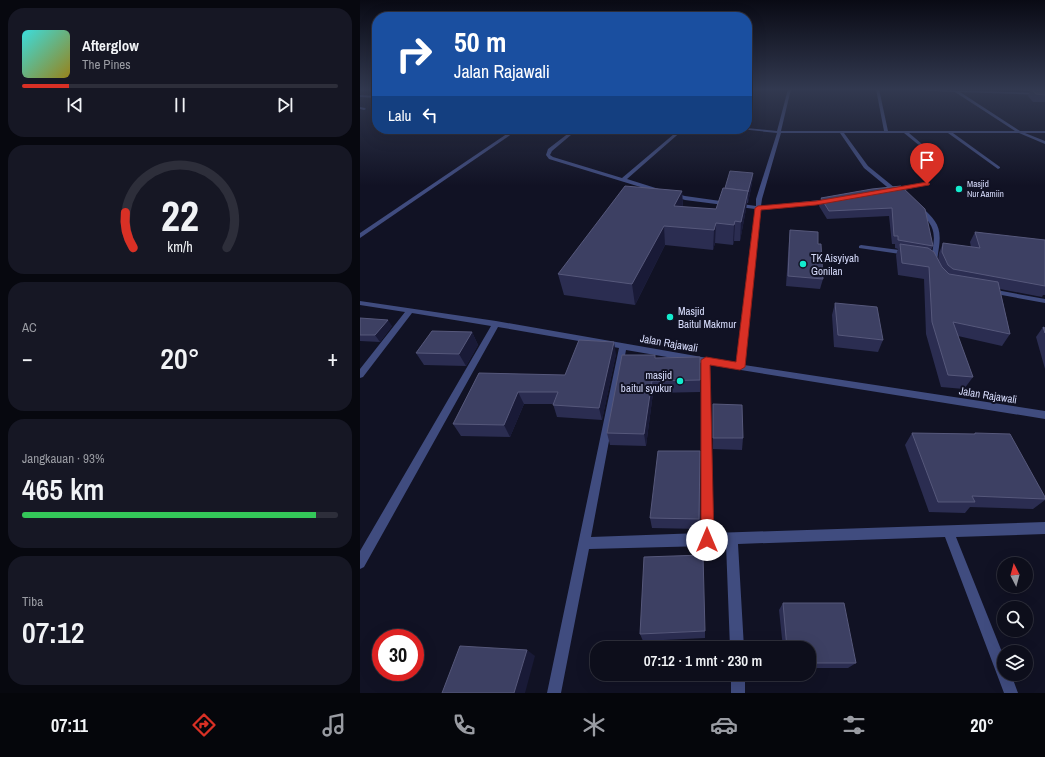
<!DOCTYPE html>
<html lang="id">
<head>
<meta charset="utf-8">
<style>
  body { margin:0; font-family:"Archivo Narrow",sans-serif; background:#161724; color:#f1f3f6; height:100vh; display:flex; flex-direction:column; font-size:15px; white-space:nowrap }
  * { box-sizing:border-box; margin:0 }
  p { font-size:13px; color:#9a9ca3 }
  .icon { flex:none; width:22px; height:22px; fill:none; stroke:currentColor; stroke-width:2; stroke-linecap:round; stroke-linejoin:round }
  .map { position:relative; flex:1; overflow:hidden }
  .drawer { display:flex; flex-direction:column; gap:8px; padding:8px; background:#07080f; width:360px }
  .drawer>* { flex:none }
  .guide { position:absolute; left:12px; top:12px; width:380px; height:122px; border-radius:16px; box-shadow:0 4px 16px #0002,0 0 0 1px #2d2e3a; background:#1a4fa0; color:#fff; overflow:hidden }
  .needle { width:26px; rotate:354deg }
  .buttons { position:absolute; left:637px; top:557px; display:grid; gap:8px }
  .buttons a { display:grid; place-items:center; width:36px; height:36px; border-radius:50%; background:#0d0e1b; box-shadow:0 4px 16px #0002,0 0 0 1px #2d2e3a; font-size:20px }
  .speed { position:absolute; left:12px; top:629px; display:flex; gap:8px; font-size:20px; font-weight:700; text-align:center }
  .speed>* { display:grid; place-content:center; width:52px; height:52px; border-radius:50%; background:#0d0e1b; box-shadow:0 4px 16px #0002,0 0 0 1px #2d2e3a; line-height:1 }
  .speed .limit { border:6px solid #d22; background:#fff; color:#111 }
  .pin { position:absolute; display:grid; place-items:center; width:34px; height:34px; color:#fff; margin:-41px -17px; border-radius:50% 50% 50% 0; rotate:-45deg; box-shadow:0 0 4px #0007 }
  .pin .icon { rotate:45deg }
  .me { position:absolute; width:44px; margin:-22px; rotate:0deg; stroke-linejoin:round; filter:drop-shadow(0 0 3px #0008) }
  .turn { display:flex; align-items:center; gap:14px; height:84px; padding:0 16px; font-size:18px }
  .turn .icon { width:52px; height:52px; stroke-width:2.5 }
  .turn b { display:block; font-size:28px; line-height:34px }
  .then { display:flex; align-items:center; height:38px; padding:0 16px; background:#0003; gap:8px; font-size:15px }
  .big { font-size:30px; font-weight:600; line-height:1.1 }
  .drawer .widget { flex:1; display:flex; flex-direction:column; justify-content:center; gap:6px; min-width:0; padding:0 14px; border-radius:16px; background:#161724 }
  .drawer .dial { align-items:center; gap:0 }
  .dial svg { height:104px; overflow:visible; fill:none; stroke:#2d2e3a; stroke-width:7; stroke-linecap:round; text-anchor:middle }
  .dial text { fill:#f1f3f6; stroke:none }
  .song { display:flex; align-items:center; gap:12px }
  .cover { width:48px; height:48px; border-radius:6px; background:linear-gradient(135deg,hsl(180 70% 55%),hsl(50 70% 35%)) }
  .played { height:4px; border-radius:2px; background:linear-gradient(90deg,#d93025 15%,#2d2e3a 15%) }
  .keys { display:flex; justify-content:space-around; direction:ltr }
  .heat { display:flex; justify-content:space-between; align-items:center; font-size:22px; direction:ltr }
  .charge { height:6px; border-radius:3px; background:linear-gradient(90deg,#34c759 93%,#2d2e3a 0) }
  .trip { position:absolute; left:230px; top:641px; width:226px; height:40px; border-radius:16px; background:#0d0e1b; box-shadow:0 4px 16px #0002,0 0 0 1px #2d2e3a; font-weight:600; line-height:40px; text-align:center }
  .tab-bar { display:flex; height:64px; justify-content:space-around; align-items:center; background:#05060b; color:#9a9ca3 }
  .tab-bar .icon { width:28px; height:28px }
  .tab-bar .active { color:#d93025 }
  .tab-bar b { font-size:18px; color:#f1f3f6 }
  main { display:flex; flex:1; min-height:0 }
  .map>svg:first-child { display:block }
</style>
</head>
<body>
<main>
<section class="drawer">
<div class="widget">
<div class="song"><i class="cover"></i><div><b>Afterglow</b><p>The Pines</p></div></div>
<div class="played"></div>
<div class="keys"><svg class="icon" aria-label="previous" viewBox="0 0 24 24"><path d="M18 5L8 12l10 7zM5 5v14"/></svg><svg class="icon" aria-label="pause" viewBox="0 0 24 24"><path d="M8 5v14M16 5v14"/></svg><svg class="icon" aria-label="next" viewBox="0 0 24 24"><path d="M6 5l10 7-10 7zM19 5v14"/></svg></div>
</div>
<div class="widget dial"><svg viewBox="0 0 100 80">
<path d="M14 69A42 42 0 1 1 86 69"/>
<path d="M14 69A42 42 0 0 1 8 42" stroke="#d93025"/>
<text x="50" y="56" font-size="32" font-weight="700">22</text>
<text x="50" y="72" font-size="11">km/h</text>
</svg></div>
<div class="widget"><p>AC</p>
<div class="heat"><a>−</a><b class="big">20°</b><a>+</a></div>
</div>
<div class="widget"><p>Jangkauan · 93%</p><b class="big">465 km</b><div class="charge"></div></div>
<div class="widget"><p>Tiba</p><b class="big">07:12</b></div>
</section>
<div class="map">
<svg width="685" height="693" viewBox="0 0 685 693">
  <rect width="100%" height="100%" fill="#111224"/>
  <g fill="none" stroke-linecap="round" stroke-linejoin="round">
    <g fill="#404c7f" fill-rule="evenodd">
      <path d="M428,89H431L421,131H524L516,89H519L528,131H655L595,92L533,89L685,93V95L600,92L660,131H685V133H665L685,141V144L659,133H593L640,167V168L638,169L588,133H549L562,144V146H560L544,133H484L508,166L535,188L567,182L570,184L535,192L532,191L504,168L480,133H421L402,199L401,206L470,199L473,201L470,203L401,209L384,365L685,411V419L350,365L353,533L685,522V534L596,537L644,657V674H651L658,693H644L585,537L378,544L384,648H370L366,544L347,546L229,549L201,693H187L259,348L138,327L4,567L0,569V551L131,326L52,313L3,377L0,378V369L45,312L0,305V301L136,321L376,363L395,209L325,200L310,195L313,193L325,196L396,206V199L417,133L380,129L387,128L417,131ZM266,350L342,363L341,533L231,537Z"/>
      <path d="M0,95L17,96V98L0,97Z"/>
      <path d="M0,107L5,108L6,109L4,110L0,109Z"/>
      <path d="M154,129H159L0,238V233Z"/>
      <path d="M214,129H218L192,151L190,155L193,157L262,178L314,134L270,129L316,132L320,129H324L267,179L302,190V192L300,193L189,159L186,155L188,149Z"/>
      <path d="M557,206H561C575,220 582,225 579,247C578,252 578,258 576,262L574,263L571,261C575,233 578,230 557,208Z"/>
      <path d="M501,245L547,251L550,253L547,255L499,248V246Z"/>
      <path d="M629,289H631L685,299V303L631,293H629L628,291Z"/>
      <rect x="371" y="674" width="14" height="19"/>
    </g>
  </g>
  <g fill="#2b2d51">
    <path d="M662,89H685V102H673L668,96L670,91H664Z"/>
    <path d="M393,173L392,183L388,203H387L386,209L380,241H374L373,245L355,243L353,250L305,245L275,305L204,295L198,274L322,191L323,207L356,209L365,188Z"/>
    <path d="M512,189L573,246L571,250L578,260L579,253L583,243L611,247L610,242L615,232L685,240V295H683L682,297L640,289L650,334L642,346L598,336L613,377L604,389L581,387L566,334L564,279L538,275L536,255L538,249L535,248V244H532L529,216L467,219L459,206L461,198Z"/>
    <path d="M430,230L458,244L463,279L460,289L426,286L429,240Z"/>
    <path d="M475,303L523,340L518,352L474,347L472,315Z"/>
    <path d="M0,318L32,326L20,342L0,341Z"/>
    <path d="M683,327L685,328V369L676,337Z"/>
    <path d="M112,332L118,345L106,366L64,365L56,353Z"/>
    <path d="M256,354L242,420L197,417L193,404H164L150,437L101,436L93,424L119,373L205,375Z"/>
    <path d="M340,357V392L293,393L286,446L250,445L247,433L296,358Z"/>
    <path d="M353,404L383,438L382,450L353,449Z"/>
    <path d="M552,433L614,434L615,433L685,497V500L673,509L610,507L605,513L569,512L545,445Z"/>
    <path d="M340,451V529L292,528L290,518Z"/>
    <path d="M423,603L496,663L488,668H449V648H423L419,610Z"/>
    <path d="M345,631V638L283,641L280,634Z"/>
  </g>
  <g fill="#191a37">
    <path d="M393,173L392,183L388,203V192Z"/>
    <path d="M322,191L323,210L314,206Z"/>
    <path d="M388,191L386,209L380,241L381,222Z"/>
    <path d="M375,221L374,241L373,245L374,225Z"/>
    <path d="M356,223L355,243L353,250L354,230Z"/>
    <path d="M304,226L305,245L275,305L272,284Z"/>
    <path d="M28,320L32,326L20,342L15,335Z"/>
    <path d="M112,332L118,345L106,366L99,354Z"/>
    <path d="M254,342L256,354L242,420L239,408Z"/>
    <path d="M292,381L293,393L286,446L284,434Z"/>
    <path d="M158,392L164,404L150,437L144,425Z"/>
    <path d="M167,650L175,656L165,693H154Z"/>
  </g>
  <g fill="#3d4063" stroke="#56587b">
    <path d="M671,89H685V95L676,94Z"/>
    <path d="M370,171L393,173L388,192H387L388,191L365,188Z"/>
    <path d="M265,186L322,191L314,206L356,209L363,188L388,191L381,222L375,221L374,225L356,223L354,230L304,226L272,284L198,274Z"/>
    <path d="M541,186L565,209L573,246L538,240V236H534L532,208L469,211L461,198L512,189Z"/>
    <path d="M430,230L458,232V244H461L463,279L428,276Z"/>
    <path d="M615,232L685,240V286L593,269L588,265L582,252L583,243L620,248Z"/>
    <path d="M540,244L568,248L574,252L582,267L589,274L638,282L650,334L593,322L613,377L588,375L572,322L569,267L542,263Z"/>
    <path d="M475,303L517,307L523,340L478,335Z"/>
    <path d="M0,318L28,320L15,335H0Z"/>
    <path d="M683,327L685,328V333Z"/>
    <path d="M72,331L112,332L99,354L56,353Z"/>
    <path d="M219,340L254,342L239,408L193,405L198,392H158L144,425L93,424L119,373L205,375Z"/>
    <path d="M262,355H295V358L340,357V380L292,381L284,434L247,433Z"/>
    <path d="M353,404L382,405L383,438H353Z"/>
    <path d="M552,433L615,434V433L650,434L685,497V499L612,496L615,502H578Z"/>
    <path d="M298,451H340L339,519L290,518Z"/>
    <path d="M343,555L345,631L280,634L284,557Z"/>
    <path d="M423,603H484L496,663H449V648H427Z"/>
    <path d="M100,646L167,650L154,693H82Z"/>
  </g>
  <linearGradient id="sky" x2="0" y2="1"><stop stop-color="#090a14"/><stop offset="0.48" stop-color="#323950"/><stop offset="1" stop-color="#323950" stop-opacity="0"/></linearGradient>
  <rect width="685" height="186" fill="url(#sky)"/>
  <path fill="#d93025" stroke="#8d1f18" d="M567,182L570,184L569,185L456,205L401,210L385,367L380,370L350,365L354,540L352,545L347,547L342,545L341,540V360L346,357L376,362L395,208L398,206L456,201Z"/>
  <g fill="#13ecce" stroke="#111224" stroke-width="1.5">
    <circle cx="599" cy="189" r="4"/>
    <circle cx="443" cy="264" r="4"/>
    <circle cx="310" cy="317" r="4"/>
    <circle cx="320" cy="381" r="4"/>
  </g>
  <g text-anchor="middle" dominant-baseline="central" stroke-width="4" stroke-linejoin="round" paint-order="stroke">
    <g font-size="9" fill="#d7dcfc" stroke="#111224" text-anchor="start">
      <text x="607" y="184">Masjid<tspan x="607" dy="10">Nur Aamiin</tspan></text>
    </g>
    <g font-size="11" fill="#d7dcfc" stroke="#111224" text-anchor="start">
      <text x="451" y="258">TK Aisyiyah<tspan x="451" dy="13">Gonilan</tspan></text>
      <text x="318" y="311">Masjid<tspan x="318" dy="13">Baitul Makmur</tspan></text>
      <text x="312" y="375" text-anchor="end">masjid<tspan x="312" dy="13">baitul syukur</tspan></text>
    </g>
    <g font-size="11" fill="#d7dcfc" stroke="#111224">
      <text transform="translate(309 343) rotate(10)">Jalan Rajawali</text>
      <text transform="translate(628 395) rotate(9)">Jalan Rajawali</text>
    </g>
  </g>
</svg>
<div class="buttons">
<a><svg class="needle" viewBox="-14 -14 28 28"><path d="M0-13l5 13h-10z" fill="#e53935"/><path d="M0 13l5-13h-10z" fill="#9a9ca3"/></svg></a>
<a><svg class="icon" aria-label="search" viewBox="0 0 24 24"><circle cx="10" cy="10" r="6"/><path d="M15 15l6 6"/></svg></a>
<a><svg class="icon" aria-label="layers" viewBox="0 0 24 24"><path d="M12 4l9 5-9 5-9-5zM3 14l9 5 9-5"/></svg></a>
</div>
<div class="speed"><div class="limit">30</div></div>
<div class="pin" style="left:567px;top:184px;background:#d93025"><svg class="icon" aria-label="arrive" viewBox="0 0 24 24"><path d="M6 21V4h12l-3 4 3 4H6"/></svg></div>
<svg class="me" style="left:347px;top:540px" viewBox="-20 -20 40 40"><circle r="19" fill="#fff"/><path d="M0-13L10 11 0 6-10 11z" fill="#d93025"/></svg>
<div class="trip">07:12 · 1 mnt · 230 m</div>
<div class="guide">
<div class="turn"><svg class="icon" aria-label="right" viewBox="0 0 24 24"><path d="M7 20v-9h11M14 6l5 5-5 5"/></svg><div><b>50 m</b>Jalan Rajawali</div></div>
<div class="then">Lalu<svg class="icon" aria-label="left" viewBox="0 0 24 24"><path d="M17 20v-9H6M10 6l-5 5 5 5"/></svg></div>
</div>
</div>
</main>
<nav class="tab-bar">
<b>07:11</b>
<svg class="icon active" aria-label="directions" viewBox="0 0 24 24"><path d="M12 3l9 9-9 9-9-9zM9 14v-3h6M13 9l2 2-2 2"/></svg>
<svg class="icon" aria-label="music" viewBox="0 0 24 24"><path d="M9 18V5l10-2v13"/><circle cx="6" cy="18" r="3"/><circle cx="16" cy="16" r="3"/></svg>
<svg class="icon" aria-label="phone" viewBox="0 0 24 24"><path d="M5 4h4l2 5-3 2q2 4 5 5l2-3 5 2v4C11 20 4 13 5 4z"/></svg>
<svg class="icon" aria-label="climate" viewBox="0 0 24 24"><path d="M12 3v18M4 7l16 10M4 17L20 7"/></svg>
<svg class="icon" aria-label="car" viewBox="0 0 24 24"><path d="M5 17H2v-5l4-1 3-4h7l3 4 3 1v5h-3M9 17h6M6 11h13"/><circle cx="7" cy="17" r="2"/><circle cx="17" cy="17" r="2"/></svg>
<svg class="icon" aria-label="filters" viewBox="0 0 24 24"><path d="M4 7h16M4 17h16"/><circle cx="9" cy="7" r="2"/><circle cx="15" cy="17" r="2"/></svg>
<b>20°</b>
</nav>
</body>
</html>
